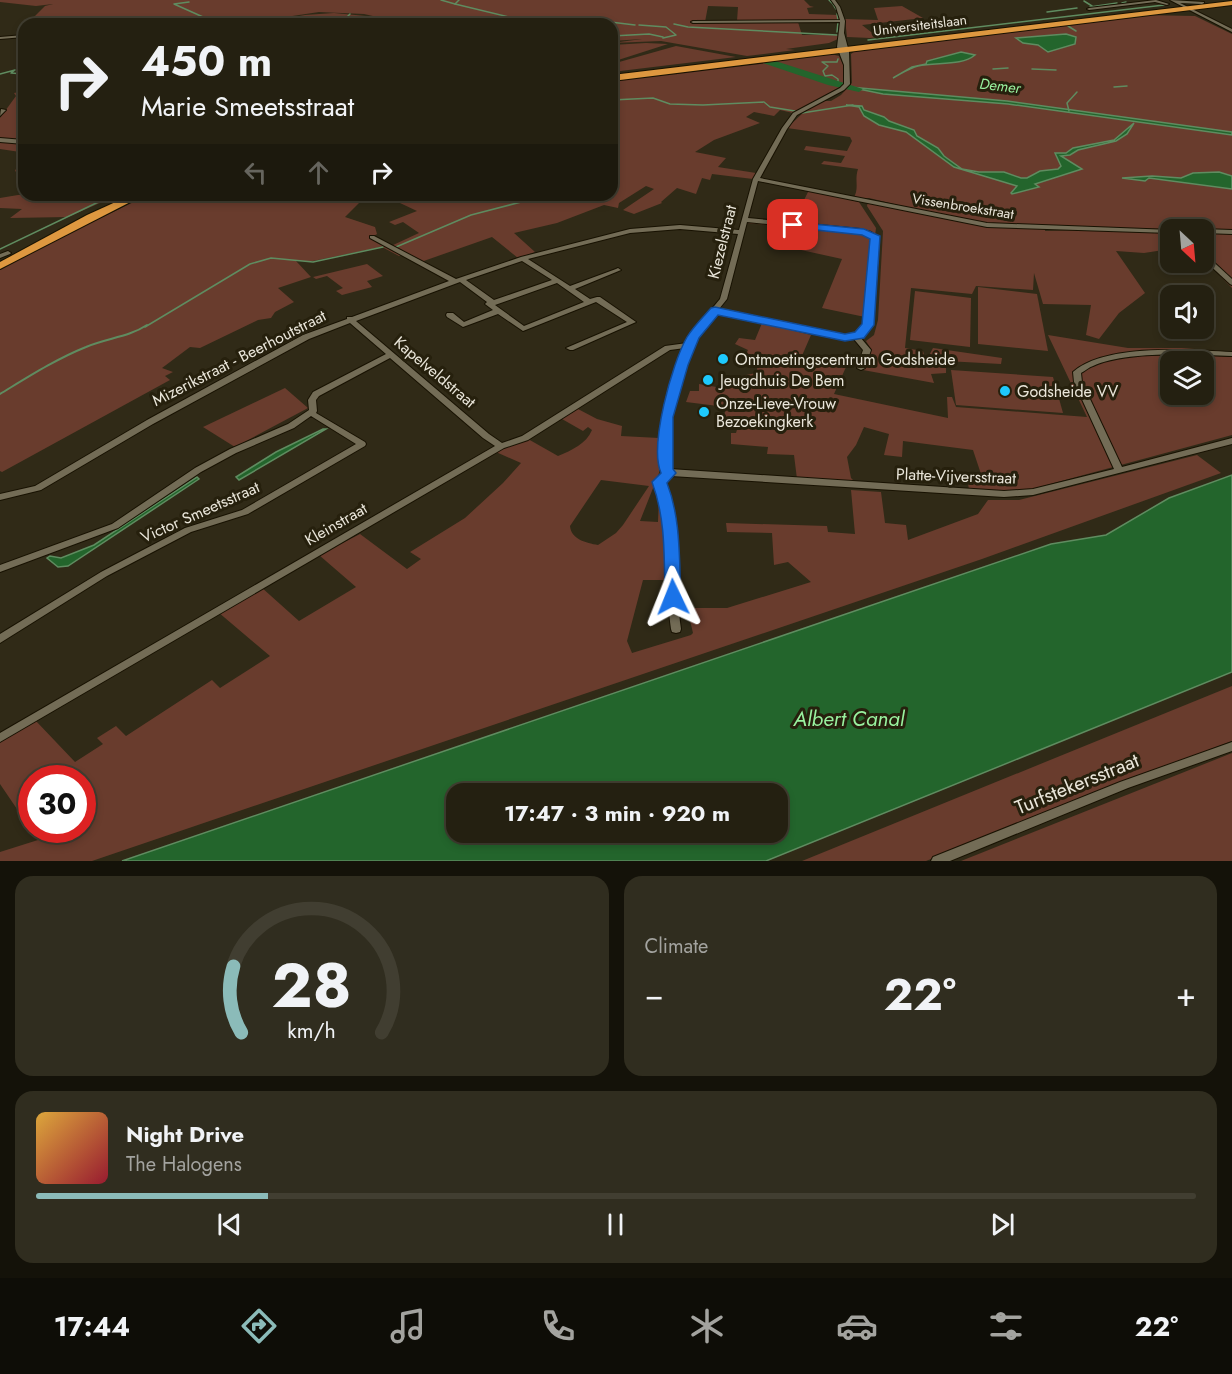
<!DOCTYPE html>
<html lang="en">
<head>
<meta charset="utf-8">
<style>
  body { margin:0; font-family:Jost,sans-serif; background:#302d1f; color:#f1f3f6; height:100vh; display:flex; flex-direction:column; font-size:22px; white-space:nowrap }
  * { box-sizing:border-box; margin:0 }
  p { font-size:20px; color:#a3a39f }
  .icon { flex:none; width:33px; height:33px; fill:none; stroke:currentColor; stroke-width:2; stroke-linecap:round; stroke-linejoin:round }
  .map { position:relative; height:861px; overflow:hidden }
  .drawer { display:flex; flex-direction:column; gap:15px; padding:15px; background:#141209; flex:1 }
  .drawer>* { flex:none }
  .hud { position:absolute; left:18px; top:18px; width:600px; height:183px; border-radius:18px; box-shadow:0 3px 9px #0003,0 0 0 2px #413e31; background:#242011; color:#f1f3f6; overflow:hidden }
  .needle { width:39px; rotate:154deg }
  .tools { position:absolute; left:1160px; top:219px; display:grid; gap:12px }
  .tools a { display:grid; place-items:center; width:54px; height:54px; border-radius:12px; background:#242011; box-shadow:0 3px 9px #0003,0 0 0 2px #413e31; font-size:30px }
  .speed { position:absolute; left:18px; top:765px; display:flex; gap:12px; font-size:30px; font-weight:700; text-align:center }
  .speed>* { display:grid; place-content:center; width:78px; height:78px; border-radius:50%; background:#242011; box-shadow:0 3px 9px #0003,0 0 0 2px #413e31; line-height:1 }
  .speed .limit { border:9px solid #d22; background:#fff; color:#111 }
  .pin { position:absolute; display:grid; place-items:center; width:51px; height:51px; color:#fff; margin:-26px; border-radius:12px; box-shadow:0 3px 9px #0006 }
  .me { position:absolute; width:66px; margin:-33px; rotate:358deg; stroke-linejoin:round; filter:drop-shadow(0 0 4px #0008) }
  .turn { display:flex; align-items:center; gap:21px; height:126px; padding:0 24px; font-size:27px }
  .turn .icon { width:78px; height:78px; stroke-width:2.5 }
  .turn b { display:block; font-size:42px; line-height:51px }
  .lanes { display:flex; align-items:center; height:57px; padding:0 24px; background:#0003; justify-content:center; gap:30px; direction:ltr }
  .lanes .off { opacity:.35 }
  .big { font-size:45px; font-weight:700; line-height:1.1 }
  .drawer .widget { flex:1; display:flex; flex-direction:column; justify-content:center; gap:9px; min-width:0; padding:0 21px; border-radius:18px; background:#302d1f }
  .drawer .dial { align-items:center; gap:0 }
  .dial svg { height:156px; overflow:visible; fill:none; stroke:#413e31; stroke-width:7; stroke-linecap:round; text-anchor:middle }
  .dial text { fill:#f1f3f6; stroke:none }
  .song { display:flex; align-items:center; gap:18px }
  .cover { width:72px; height:72px; border-radius:9px; background:linear-gradient(135deg,hsl(40 70% 55%),hsl(350 70% 35%)) }
  .played { height:6px; border-radius:3px; background:linear-gradient(90deg,#8bbbb9 20%,#413e31 20%) }
  .keys { display:flex; justify-content:space-around; direction:ltr }
  .heat { display:flex; justify-content:space-between; align-items:center; font-size:33px; direction:ltr }
  .drawer .tiles { flex:1; display:grid; gap:15px; grid-template-columns:1fr 1fr }
  .widget:last-child { grid-column:span 2 }
  .trip { position:absolute; left:446px; top:783px; width:342px; height:60px; border-radius:18px; background:#242011; box-shadow:0 3px 9px #0003,0 0 0 2px #413e31; font-weight:700; line-height:60px; text-align:center }
  .tab-bar { display:flex; height:96px; justify-content:space-around; align-items:center; background:#0e0d07; color:#a3a39f }
  .tab-bar .icon { width:42px; height:42px }
  .tab-bar .current { color:#8bbbb9 }
  .tab-bar b { font-size:27px; color:#f1f3f6 }
  .map>svg:first-child { display:block }
</style>
</head>
<body>
<div class="map">
<svg width="1232" height="861" viewBox="0 0 1232 861">
  <rect width="100%" height="100%" fill="#302a17"/>
  <g fill="#693c2d" fill-rule="evenodd">
    <path d="M0,0H804L810,6L814,7L807,8L809,14L838,15L840,21H737L738,7L708,6L705,22H678H798L802,35H839L838,39L829,43L786,49L795,50L747,56L661,41L612,43L642,39L612,41V24H408L364,14L319,12L239,24L89,22L27,24L45,6L53,4L36,6L0,2Z"/>
    <path d="M902,6L923,18L862,25L871,32L927,24L922,20L937,26L928,28L932,31L870,38L847,37L845,19L878,20L874,8Z"/>
    <path d="M334,13L366,16L327,24H254L305,15Z"/>
    <path d="M1141,15L1195,16L1232,34V288L1203,258V230L1046,226L1045,231L1111,229L1170,232V249L1144,253L1116,251L1145,293L1119,313L1099,339L1086,335L1091,305L1043,304L1034,273L1033,290L976,286L972,294L911,288L905,348L923,351L926,361L933,348L1002,358L1001,364L946,361V373L931,374L934,383L863,370L871,349L866,341L874,335L878,320L883,231L867,206L868,202L952,220L973,223L869,198L853,199C860,188 854,181 858,169L821,164L824,161L841,163L845,156L804,150L806,146L847,151L852,141L850,137L787,128L806,110L823,101H831L841,95L852,83L851,54L855,51Z"/>
    <path d="M646,43L668,44L612,62V45Z"/>
    <path d="M676,46L736,57L612,72V64Z"/>
    <path d="M831,54L839,56L844,67L843,84L770,61Z"/>
    <path d="M763,62L840,87L793,113L780,110L774,116L754,112L746,117L760,123L714,140L695,152L726,158L718,167L756,173L753,179L712,174L710,180L702,178L696,194L677,188L661,202L662,203L634,214L623,210L654,189L646,186L619,203L618,208L604,205L557,223L514,233L535,252L518,258L492,237L418,263L403,254L399,256L382,247L313,261H296L311,277L278,288L294,302L275,312L271,318L258,320L200,348L190,347L162,368L173,372L165,376L170,380L2,472L0,471V270L31,252L148,195H367L345,217L375,227L377,234L372,237L391,246L419,233L403,222L395,225L389,222L417,211L383,195H612V80Z"/>
    <path d="M24,91V177L15,171L20,160V152L0,149V118L16,96L14,93Z"/>
    <path d="M809,190L859,202L876,228L865,317L822,308L842,259L792,248L794,241L787,240L790,227L746,223L747,218L791,222L799,200H804Z"/>
    <path d="M18,195H118L68,217L10,218L22,209L0,208V198Z"/>
    <path d="M367,264L383,276L367,281L372,287L342,295L336,291L343,288L327,276L316,279L313,277Z"/>
    <path d="M978,287L1037,294L1048,351L978,344Z"/>
    <path d="M915,291L971,298L970,347L910,340Z"/>
    <path d="M762,323L811,335L801,358L846,367L834,394L948,418L947,397H952L956,407L1087,417L1048,335L1128,348H1182L1232,352V435L1028,490L1007,492L969,490L968,483H984L973,450L903,441L902,457L884,455L889,434L864,427L856,445L847,457L851,478L855,482L797,479L794,455L767,454L768,447L731,444V433H736L739,423L723,421L726,407L686,402L690,391H699V384L722,388L727,379L756,373L759,361L744,358L748,350L735,344L739,338L755,340ZM1170,362H1203V394H1170Z"/>
    <path d="M951,370L1053,377L1063,413L956,405Z"/>
    <path d="M285,388L308,408L235,447L203,427Z"/>
    <path d="M578,409L597,419L622,426L621,436L659,438V473L640,521L658,522L659,497L665,511L669,580H643L627,641L632,653L691,635L693,633L687,608H727L811,582L788,562L774,565L772,533L727,532L726,523L827,526L828,532L855,534L851,490L881,492L885,523L906,525L908,540L978,514L988,500H1019L1197,455L1221,473L982,559L92,861H0V852L38,840L0,784V742L36,721L75,762L103,744L97,738L116,726L126,736L212,680L220,688L270,656L218,612L261,587L299,621L356,587L319,555L360,534L407,569L421,559L410,552L465,518L503,483L521,463L496,452L528,439L558,456C572,450 586,444 592,430L588,427L583,431L562,419ZM601,480L649,486L623,525L616,533L598,545C586,543 571,539 570,526ZM32,778H82V830H32Z"/>
    <path d="M1232,686V741L1107,788L926,861H802Z"/>
    <path d="M1232,753V861H961Z"/>
  </g>
  <g fill="#23652c" stroke="#5f8c60" stroke-width="1.5" fill-rule="evenodd">
    <path d="M1066,34L1076,37L1075,44L1048,52L1038,45L1023,43L1016,38Z"/>
    <path d="M961,52L975,55C962,66 937,62 918,66C909,68 901,74 893,78L912,67L926,64L927,61Z"/>
    <path d="M849,87L1007,101L1232,132V135L1008,104L883,94Z"/>
    <path d="M846,105L862,106L864,110L884,117L889,121L914,130L917,136L938,148L944,156L962,169L979,172H1004L1021,178H1027L1040,171L1058,169L1061,166L1055,153H1066L1073,148L1114,140L1134,123L1127,134L1116,141L1078,150L1070,155L1061,156L1082,169L1035,184L1039,187L1012,194L1011,193L1017,186L954,167L906,132L879,125L864,116L859,107Z"/>
    <path d="M1219,172L1232,176V189L1149,178L1145,181L1122,178L1152,176L1181,178L1193,173Z"/>
    <path d="M323,429H326L239,480L236,477L276,452Z"/>
    <path d="M1232,475V672L766,861H122L1051,544L1106,535L1169,498ZM456,794H777V832H456Z"/>
    <path d="M197,477L199,479L68,566L58,567L47,558L50,556L61,558L94,545Z"/>
  </g>
  <g fill="none" stroke-linecap="round" stroke-linejoin="round">
    <g stroke="#5f8c60" stroke-width="1.5">
      <path d="M441,0L455,4"/>
      <path d="M459,0L455,4L530,22"/>
      <path d="M829,0L832,3"/>
      <path d="M1084,1L1092,6"/>
      <path d="M189,2L174,4L212,21L206,24"/>
      <path d="M1122,3L1126,2"/>
      <path d="M833,4L836,9"/>
      <path d="M1090,7L1117,3"/>
      <path d="M1047,12L1077,8"/>
      <path d="M837,14L838,20"/>
      <path d="M564,22L577,18L635,25"/>
      <path d="M318,24L346,18L350,14"/>
      <path d="M674,24L688,27L837,35"/>
      <path d="M639,25L666,27L676,35L663,38"/>
      <path d="M1068,26L1076,31"/>
      <path d="M837,32L838,22"/>
      <path d="M612,36L649,34L663,37"/>
      <path d="M868,40L1164,5"/>
      <path d="M838,59L837,62H822L828,66L823,71L825,76L832,75L838,79V85"/>
      <path d="M993,69L1008,68"/>
      <path d="M1032,69L1056,70"/>
      <path d="M0,74L15,70L11,73L24,74"/>
      <path d="M1114,87L1127,86"/>
      <path d="M612,100L653,98L670,104L703,105L764,102L770,107L795,111"/>
      <path d="M1069,111L1067,103L1077,92"/>
      <path d="M802,113L853,105"/>
      <path d="M396,247L471,215L548,195"/>
      <path d="M0,249L113,195"/>
      <path d="M145,327L250,264L271,258L313,262L383,247"/>
    </g>
    <path stroke="#5f8c60" stroke-width="2" d="M0,394C28,377 56,359 86,347C107,338 129,337 147,325"/>
    <path fill="#23652c" fill-rule="evenodd" d="M763,59H769L863,89L859,92L828,85L763,63Z"/>
    <defs>
      <g id="minor">
        <path d="M831,0H835L840,7L845,21L844,33L849,52L850,84L844,90L797,115L787,129L760,178L987,223L1172,230H1170V233L987,227L758,181L748,218L860,229L871,232L879,238L873,320L862,337H860L871,350L865,368L861,370L857,368L863,350L853,338L845,339L716,312L697,337L686,365L671,417L670,469L1004,491L1033,489L1114,469L1074,382L1073,372C1106,343 1190,350 1232,352V356C1194,355 1128,350 1093,366C1089,367 1085,371 1081,373L1082,382L1122,467L1232,438V444L1033,495L1004,497L671,476L666,479L663,486C682,534 674,579 681,629L680,632L676,633L672,632L671,629C664,579 673,534 655,486L659,476L664,473L662,470L663,417L678,365L685,348L670,350L528,440L504,448L0,742V733L495,446L483,438L390,358L319,396L316,400L317,411L316,413L365,442L366,444L365,446L248,514L191,532L107,576L0,643V634L101,572L185,528L242,510L356,444L311,416L294,428L236,453L201,472L118,528L0,572V565L112,524L195,468L230,449L288,424L309,410L308,400L313,392L386,354L350,323L309,339L153,424L41,490L0,500V494L35,486L147,420L303,335L347,319V317H352L449,281L370,238V236H374L456,279L521,257L630,229L680,225L739,230L753,179L782,128L793,113L840,88L844,84V65L837,47L840,22L693,23L691,22L693,21L840,20L836,7ZM747,222L860,233L867,234L873,239L865,320L857,333L845,335L719,309L727,299ZM680,229L738,234L720,299L690,335L687,343L665,346L522,436L502,443L489,434L356,321L460,282L487,302L485,304L493,310L464,322L453,313H447L446,315L447,317L463,327L498,314L523,331L596,302L627,322L566,348L570,350H573L636,322L600,297H597L590,299L575,289L621,270L618,268L616,269L570,286L528,259L630,233ZM522,261L552,280L494,300L466,280ZM557,283L584,302L524,326L495,305Z"/>
        <path d="M1156,0L1169,4L1167,5L1155,2L1089,10L1087,9L1089,8Z"/>
        <path d="M1170,0L1204,2V3L1202,4L1180,3L1232,29V32Z"/>
        <path d="M24,35V37L0,39V37Z"/>
        <path d="M1,109L6,110L0,116Z"/>
        <path d="M0,138L24,140V144L0,142Z"/>
        <path d="M1203,229L1232,230V234L1203,233V230H1201Z"/>
        <path d="M8,251L11,253L10,254L0,258V254Z"/>
        <path d="M1203,253L1205,254L1232,279V285L1230,284L1203,259Z"/>
        <path d="M1232,742V751L1128,788L950,861H931L933,857L1120,782Z"/>
      </g>
      <g id="trunk">
        <path d="M1232,1V5L612,81V75Z"/>
        <path d="M131,195H144L0,269V262L87,215Z"/>
      </g>
    </defs>
    <use href="#minor" stroke="#181202" stroke-width="2"/>
    <use href="#trunk" stroke="#181202" stroke-width="2"/>
    <use href="#minor" fill="#736c56" fill-rule="evenodd"/>
    <use href="#trunk" fill="#de9840" fill-rule="evenodd"/>
  </g>
  <path fill="#1a73e8" stroke="#114b97" stroke-width="1.5" d="M793,222L864,229L880,236L874,325L864,338L845,341L718,315L699,338L688,365L673,417V469L676,473L667,483C681,519 679,559 681,597L679,601H667L665,597C664,559 666,519 652,482L661,473C649,446 672,363 687,337C693,327 703,317 711,308L715,307L845,334L855,332L862,324L870,239L862,235L789,227V223Z"/>
  <g fill="#1ec9fd" stroke="#26200d" stroke-width="2">
    <circle cx="723" cy="359" r="6"/>
    <circle cx="708" cy="380" r="6"/>
    <circle cx="1005" cy="391" r="6"/>
    <circle cx="704" cy="412" r="6"/>
  </g>
  <g text-anchor="middle" dominant-baseline="central" stroke-width="6" stroke-linejoin="round" paint-order="stroke">
    <g font-size="14" fill="#eae6da" stroke="#26200d">
      <text transform="translate(920 25) rotate(-7)">Universiteitslaan</text>
      <text transform="translate(963 206) rotate(9)">Vissenbroekstraat</text>
    </g>
    <g font-size="15" font-style="italic" fill="#99f29f" stroke="#26200d">
      <text transform="translate(1000 86) rotate(7)">Demer</text>
    </g>
    <g font-size="16" fill="#eae6da" stroke="#26200d">
      <text transform="translate(722 242) rotate(-76)">Kiezelstraat</text>
      <text transform="translate(239 358) rotate(-27)">Mizerikstraat - Beerhoutstraat</text>
      <text transform="translate(435 372) rotate(40)">Kapelveldstraat</text>
      <text transform="translate(956 476) rotate(2)">Platte-Vijversstraat</text>
      <text transform="translate(200 512) rotate(-24)">Victor Smeetsstraat</text>
      <text transform="translate(336 524) rotate(-30)">Kleinstraat</text>
    </g>
    <g font-size="16" fill="#eae6da" stroke="#26200d" text-anchor="start">
      <text x="735" y="359">Ontmoetingscentrum Godsheide</text>
      <text x="720" y="380">Jeugdhuis De Bem</text>
      <text x="1017" y="391">Godsheide VV</text>
      <text x="716" y="403">Onze-Lieve-Vrouw<tspan x="716" dy="18">Bezoekingkerk</tspan></text>
    </g>
    <g font-size="20" fill="#eae6da" stroke="#26200d">
      <text transform="translate(1077 784) rotate(-22)">Turfstekersstraat</text>
    </g>
    <g font-size="21" font-style="italic" fill="#99f29f" stroke="#26200d">
      <text x="849" y="719">Albert Canal</text>
    </g>
  </g>
</svg>
<div class="tools">
<a><svg class="needle" viewBox="-14 -14 28 28"><path d="M0-13l5 13h-10z" fill="#e53935"/><path d="M0 13l5-13h-10z" fill="#a3a39f"/></svg></a>
<a><svg class="icon" aria-label="sound" viewBox="0 0 24 24"><path d="M4 9h4l5-4v14l-5-4H4zM17 9q2 3 0 6"/></svg></a>
<a><svg class="icon" aria-label="layers" viewBox="0 0 24 24"><path d="M12 4l9 5-9 5-9-5zM3 14l9 5 9-5"/></svg></a>
</div>
<div class="speed"><div class="limit">30</div></div>
<div class="pin" style="left:793px;top:225px;background:#d93025"><svg class="icon" aria-label="arrive" viewBox="0 0 24 24"><path d="M6 21V4h12l-3 4 3 4H6"/></svg></div>
<svg class="me" style="left:673px;top:597px" viewBox="-20 -20 40 40"><path d="M0-17L14 15 0 8-14 15z" fill="#1a73e8" stroke="#fff" stroke-width="4"/></svg>
<div class="trip">17:47 · 3 min · 920 m</div>
<div class="hud">
<div class="turn"><svg class="icon" aria-label="right" viewBox="0 0 24 24"><path d="M7 20v-9h11M14 6l5 5-5 5"/></svg><div><b>450 m</b>Marie Smeetsstraat</div></div>
<div class="lanes"><svg class="icon off" aria-label="left" viewBox="0 0 24 24"><path d="M17 20v-9H6M10 6l-5 5 5 5"/></svg><svg class="icon off" aria-label="ahead" viewBox="0 0 24 24"><path d="M12 20V5M6 11l6-6 6 6"/></svg><svg class="icon" aria-label="right" viewBox="0 0 24 24"><path d="M7 20v-9h11M14 6l5 5-5 5"/></svg></div>
</div>
</div>
<section class="drawer">
<div class="tiles">
<div class="widget dial"><svg viewBox="0 0 100 80">
<path d="M14 69A42 42 0 1 1 86 69"/>
<path d="M14 69A42 42 0 0 1 10 35" stroke="#8bbbb9"/>
<text x="50" y="56" font-size="32" font-weight="700">28</text>
<text x="50" y="72" font-size="11">km/h</text>
</svg></div>
<div class="widget"><p>Climate</p>
<div class="heat"><a>−</a><b class="big">22°</b><a>+</a></div>
</div>
<div class="widget">
<div class="song"><i class="cover"></i><div><b>Night Drive</b><p>The Halogens</p></div></div>
<div class="played"></div>
<div class="keys"><svg class="icon" aria-label="previous" viewBox="0 0 24 24"><path d="M18 5L8 12l10 7zM5 5v14"/></svg><svg class="icon" aria-label="pause" viewBox="0 0 24 24"><path d="M8 5v14M16 5v14"/></svg><svg class="icon" aria-label="next" viewBox="0 0 24 24"><path d="M6 5l10 7-10 7zM19 5v14"/></svg></div>
</div>
</div>
</section>
<nav class="tab-bar">
<b>17:44</b>
<svg class="icon current" aria-label="directions" viewBox="0 0 24 24"><path d="M12 3l9 9-9 9-9-9zM9 14v-3h6M13 9l2 2-2 2"/></svg>
<svg class="icon" aria-label="music" viewBox="0 0 24 24"><path d="M9 18V5l10-2v13"/><circle cx="6" cy="18" r="3"/><circle cx="16" cy="16" r="3"/></svg>
<svg class="icon" aria-label="phone" viewBox="0 0 24 24"><path d="M5 4h4l2 5-3 2q2 4 5 5l2-3 5 2v4C11 20 4 13 5 4z"/></svg>
<svg class="icon" aria-label="climate" viewBox="0 0 24 24"><path d="M12 3v18M4 7l16 10M4 17L20 7"/></svg>
<svg class="icon" aria-label="car" viewBox="0 0 24 24"><path d="M5 17H2v-5l4-1 3-4h7l3 4 3 1v5h-3M9 17h6M6 11h13"/><circle cx="7" cy="17" r="2"/><circle cx="17" cy="17" r="2"/></svg>
<svg class="icon" aria-label="filters" viewBox="0 0 24 24"><path d="M4 7h16M4 17h16"/><circle cx="9" cy="7" r="2"/><circle cx="15" cy="17" r="2"/></svg>
<b>22°</b>
</nav>
</body>
</html>
